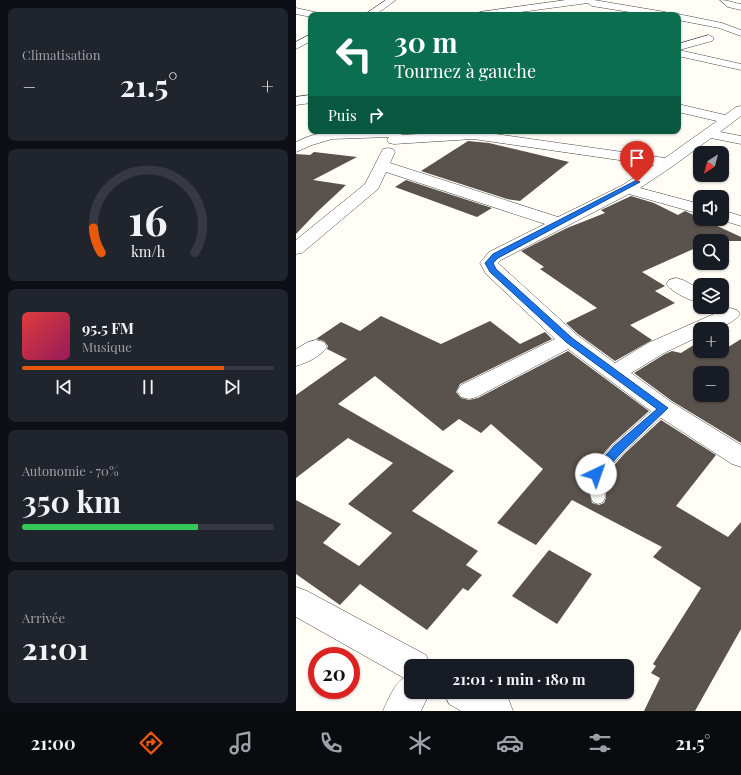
<!DOCTYPE html>
<html lang="fr">
<head>
<meta charset="utf-8">
<style>
  body { margin:0; font-family:"Playfair Display",serif; background:#20242c; color:#f1f3f6; height:100vh; display:flex; flex-direction:column; font-size:15px; white-space:nowrap }
  * { box-sizing:border-box; margin:0 }
  p { font-size:13px; color:#9ea1a6 }
  .icon { flex:none; width:22px; height:22px; fill:none; stroke:currentColor; stroke-width:2; stroke-linecap:round; stroke-linejoin:round }
  .map { position:relative; flex:1; overflow:hidden }
  .details { display:flex; flex-direction:column; gap:8px; padding:8px; background:#0d0f14; width:296px }
  .details>* { flex:none }
  .banner { position:absolute; left:12px; top:12px; width:373px; height:122px; border-radius:8px; box-shadow:0 1px 3px #0004; background:#0b6e4f; color:#fff; overflow:hidden }
  .needle { width:26px; rotate:216deg }
  .fabs { position:absolute; left:397px; top:146px; display:grid; gap:8px }
  .fabs a { display:grid; place-items:center; width:36px; height:36px; border-radius:8px; background:#171b24; box-shadow:0 1px 3px #0004; font-size:20px }
  .speed { position:absolute; left:12px; top:647px; display:flex; gap:8px; font-size:20px; font-weight:700; text-align:center }
  .speed>* { display:grid; place-content:center; width:52px; height:52px; border-radius:50%; background:#171b24; box-shadow:0 1px 3px #0004; line-height:1 }
  .speed .limit { border:6px solid #d22; background:#fff; color:#111 }
  .pin { position:absolute; display:grid; place-items:center; width:34px; height:34px; color:#fff; margin:-41px -17px; border-radius:50% 50% 50% 0; rotate:-45deg; box-shadow:0 0 4px #0007 }
  .pin .icon { rotate:45deg }
  .me { position:absolute; width:44px; margin:-22px; rotate:42deg; stroke-linejoin:round; filter:drop-shadow(0 0 3px #0008) }
  .turn { display:flex; align-items:center; gap:14px; height:84px; padding:0 20px; font-size:18px }
  .turn .icon { width:52px; height:52px; stroke-width:2.5 }
  .turn b { display:block; font-size:28px; line-height:34px }
  .then { display:flex; align-items:center; height:38px; padding:0 20px; background:#0003; gap:8px; font-size:15px }
  .big { font-size:30px; font-weight:700; line-height:1.1 }
  .details .widget { flex:1; display:flex; flex-direction:column; justify-content:center; gap:6px; min-width:0; padding:0 14px; border-radius:8px; background:#20242c }
  .details .dial { align-items:center; gap:0 }
  .dial svg { height:104px; overflow:visible; fill:none; stroke:#363941; stroke-width:7; stroke-linecap:round; text-anchor:middle }
  .dial text { fill:#f1f3f6; stroke:none }
  .song { display:flex; align-items:center; gap:12px }
  .cover { width:48px; height:48px; border-radius:6px; background:linear-gradient(135deg,hsl(0 70% 55%),hsl(330 70% 35%)) }
  .played { height:4px; border-radius:2px; background:linear-gradient(90deg,#ea580c 80%,#363941 80%) }
  .keys { display:flex; justify-content:space-around; direction:ltr }
  .heat { display:flex; justify-content:space-between; align-items:center; font-size:22px; direction:ltr }
  .charge { height:6px; border-radius:3px; background:linear-gradient(90deg,#34c759 70%,#363941 0) }
  .trip { position:absolute; left:108px; top:659px; width:230px; height:40px; border-radius:8px; background:#171b24; box-shadow:0 1px 3px #0004; font-weight:700; line-height:40px; text-align:center }
  .tabs { display:flex; height:64px; justify-content:space-around; align-items:center; background:#090b0e; color:#9ea1a6 }
  .tabs .icon { width:28px; height:28px }
  .tabs .active { color:#ea580c }
  .tabs b { font-size:18px; color:#f1f3f6 }
  main { display:flex; flex:1; min-height:0 }
  .map>svg:first-child { display:block }
</style>
</head>
<body>
<main>
<section class="details">
<div class="widget"><p>Climatisation</p>
<div class="heat"><a>−</a><b class="big">21.5°</b><a>+</a></div>
</div>
<div class="widget dial"><svg viewBox="0 0 100 80">
<path d="M14 69A42 42 0 1 1 86 69"/>
<path d="M14 69A42 42 0 0 1 8 50" stroke="#ea580c"/>
<text x="50" y="56" font-size="32" font-weight="700">16</text>
<text x="50" y="72" font-size="11">km/h</text>
</svg></div>
<div class="widget">
<div class="song"><i class="cover"></i><div><b>95.5 FM</b><p>Musique</p></div></div>
<div class="played"></div>
<div class="keys"><svg class="icon" aria-label="previous" viewBox="0 0 24 24"><path d="M18 5L8 12l10 7zM5 5v14"/></svg><svg class="icon" aria-label="pause" viewBox="0 0 24 24"><path d="M8 5v14M16 5v14"/></svg><svg class="icon" aria-label="next" viewBox="0 0 24 24"><path d="M6 5l10 7-10 7zM19 5v14"/></svg></div>
</div>
<div class="widget"><p>Autonomie · 70%</p><b class="big">350 km</b><div class="charge"></div></div>
<div class="widget"><p>Arrivée</p><b class="big">21:01</b></div>
</section>
<div class="map">
<svg width="445" height="711" viewBox="0 0 445 711">
  <rect width="100%" height="100%" fill="#fffdf5"/>
  <g fill="#5a524d" fill-rule="evenodd">
    <path d="M172,141L193,143L273,162L224,201L211,199L125,171Z"/>
    <path d="M18,152L61,157L17,180L50,185L21,212L0,234V154L14,155Z"/>
    <path d="M110,180L196,208L181,217L99,187Z"/>
    <path d="M335,196L358,203L382,215L389,211L445,237V241H404V246L346,272L369,286L359,291L379,303L334,325L356,340L319,361L282,334L270,323L301,308L244,269L248,267L225,251L271,228L309,213L305,210Z"/>
    <path d="M85,316L145,344L194,321L224,344L249,332L256,339L164,384L160,392L165,398L173,400L182,398L272,351L353,411L316,444L294,469L292,486L296,503L303,505L308,503L310,498L309,476L328,454L365,420L420,455L380,506L432,537L445,522V629L399,711H348L364,678L355,673L360,666L357,664L405,588L357,557L366,547L276,500L240,545L201,523L247,469L195,424L185,433L163,419L147,431L79,376L42,404L158,471L116,511L182,551L170,565L186,575L172,591L167,588L131,630L64,584L44,605L0,574V500L45,524L27,543L63,566L96,533L52,504L97,463L52,438L0,478V395L51,359L31,349L32,346L28,341L20,339L45,322L64,331Z"/>
    <path d="M445,339V443L376,401L338,373L369,354L376,351L385,353L404,341V351H426ZM404,373H426V395H404Z"/>
    <path d="M253,550L296,574L261,624L216,596Z"/>
  </g>
  <g fill="none" stroke-linecap="round" stroke-linejoin="round">
    <defs>
      <path id="service" d="M367,404L372,405L374,408L372,411L327,453L307,475L309,498L307,502L302,504L297,502C293,495 291,478 295,470L317,445L362,405Z"/>
      <g id="minor">
        <path d="M90,0H100L79,15H68Z"/>
        <path d="M270,0H298L369,12L374,15H352L296,6L292,3L202,15H179L184,12Z"/>
        <path d="M424,0C433,0 437,3 445,4V10L432,7Z"/>
        <path d="M0,8L23,13L25,15H15V17L0,14Z"/>
        <path d="M382,14L426,23L445,30V36L423,28L382,20V15H379Z"/>
        <path d="M15,34V41L0,49V42Z"/>
        <path d="M413,35L418,38L416,41L383,50L445,64V70L382,56V44Z"/>
        <path d="M15,95V103L0,105V97Z"/>
        <path d="M382,104L429,115L440,107L445,106V116L424,132L445,136V144L415,138L377,166L344,188L404,204V214L333,194L205,260L202,263L281,335L319,363L352,343L427,310L434,308L441,310L444,314C436,326 417,329 404,329V336L368,353L335,373L375,402L445,445V467L436,464L359,414L272,349L181,397L173,399L165,397L161,391L165,385L259,339L190,274L184,263L193,252L249,224L90,172L82,189L6,253L0,254V240L69,184L87,149L92,148L97,149L99,152L94,163L262,217L325,186L358,165L177,139L98,144L93,143L91,140L93,137L36,139L16,145L0,152V142C32,125 71,131 105,131L107,133L105,135L178,131L369,158L421,121L382,112Z"/>
        <path d="M426,210L445,216V226L422,219H426Z"/>
        <path d="M380,278L387,280L404,289V303C393,300 377,293 370,284L373,280Z"/>
        <path d="M20,340L28,342L31,347C25,356 11,363 0,366V349L12,342Z"/>
        <path d="M0,587L11,591L130,655L135,666H115V692H134L125,711H87C91,702 99,682 108,678L0,617Z"/>
        <path d="M148,692H200L212,698L217,711H165L153,704Z"/>
      </g>
    </defs>
    <use href="#service" stroke="#444" stroke-width="1"/>
    <use href="#minor" stroke="#444" stroke-width="1"/>
    <use href="#service" fill="#fff" fill-rule="evenodd"/>
    <use href="#minor" fill="#fff" fill-rule="evenodd"/>
  </g>
  <path fill="#1a73e8" stroke="#114b97" d="M339,181L344,182L202,258L197,263L200,269L276,338L372,408L326,452L303,477L300,478L296,477L294,474L296,471L318,446L361,409L270,342L194,272L189,263L197,254Z"/>
</svg>
<div class="fabs">
<a><svg class="needle" viewBox="-14 -14 28 28"><path d="M0-13l5 13h-10z" fill="#e53935"/><path d="M0 13l5-13h-10z" fill="#9ea1a6"/></svg></a>
<a><svg class="icon" aria-label="sound" viewBox="0 0 24 24"><path d="M4 9h4l5-4v14l-5-4H4zM17 9q2 3 0 6"/></svg></a>
<a><svg class="icon" aria-label="search" viewBox="0 0 24 24"><circle cx="10" cy="10" r="6"/><path d="M15 15l6 6"/></svg></a>
<a><svg class="icon" aria-label="layers" viewBox="0 0 24 24"><path d="M12 4l9 5-9 5-9-5zM3 14l9 5 9-5"/></svg></a>
<a>+</a>
<a>−</a>
</div>
<div class="speed"><div class="limit">20</div></div>
<div class="pin" style="left:341px;top:182px;background:#d93025"><svg class="icon" aria-label="arrive" viewBox="0 0 24 24"><path d="M6 21V4h12l-3 4 3 4H6"/></svg></div>
<svg class="me" style="left:300px;top:474px" viewBox="-20 -20 40 40"><circle r="19" fill="#fff"/><path d="M0-13L10 11 0 6-10 11z" fill="#1a73e8"/></svg>
<div class="trip">21:01 · 1 min · 180 m</div>
<div class="banner">
<div class="turn"><svg class="icon" aria-label="left" viewBox="0 0 24 24"><path d="M17 20v-9H6M10 6l-5 5 5 5"/></svg><div><b>30 m</b>Tournez à gauche</div></div>
<div class="then">Puis<svg class="icon" aria-label="right" viewBox="0 0 24 24"><path d="M7 20v-9h11M14 6l5 5-5 5"/></svg></div>
</div>
</div>
</main>
<nav class="tabs">
<b>21:00</b>
<svg class="icon active" aria-label="directions" viewBox="0 0 24 24"><path d="M12 3l9 9-9 9-9-9zM9 14v-3h6M13 9l2 2-2 2"/></svg>
<svg class="icon" aria-label="music" viewBox="0 0 24 24"><path d="M9 18V5l10-2v13"/><circle cx="6" cy="18" r="3"/><circle cx="16" cy="16" r="3"/></svg>
<svg class="icon" aria-label="phone" viewBox="0 0 24 24"><path d="M5 4h4l2 5-3 2q2 4 5 5l2-3 5 2v4C11 20 4 13 5 4z"/></svg>
<svg class="icon" aria-label="climate" viewBox="0 0 24 24"><path d="M12 3v18M4 7l16 10M4 17L20 7"/></svg>
<svg class="icon" aria-label="car" viewBox="0 0 24 24"><path d="M5 17H2v-5l4-1 3-4h7l3 4 3 1v5h-3M9 17h6M6 11h13"/><circle cx="7" cy="17" r="2"/><circle cx="17" cy="17" r="2"/></svg>
<svg class="icon" aria-label="filters" viewBox="0 0 24 24"><path d="M4 7h16M4 17h16"/><circle cx="9" cy="7" r="2"/><circle cx="15" cy="17" r="2"/></svg>
<b>21.5°</b>
</nav>
</body>
</html>
